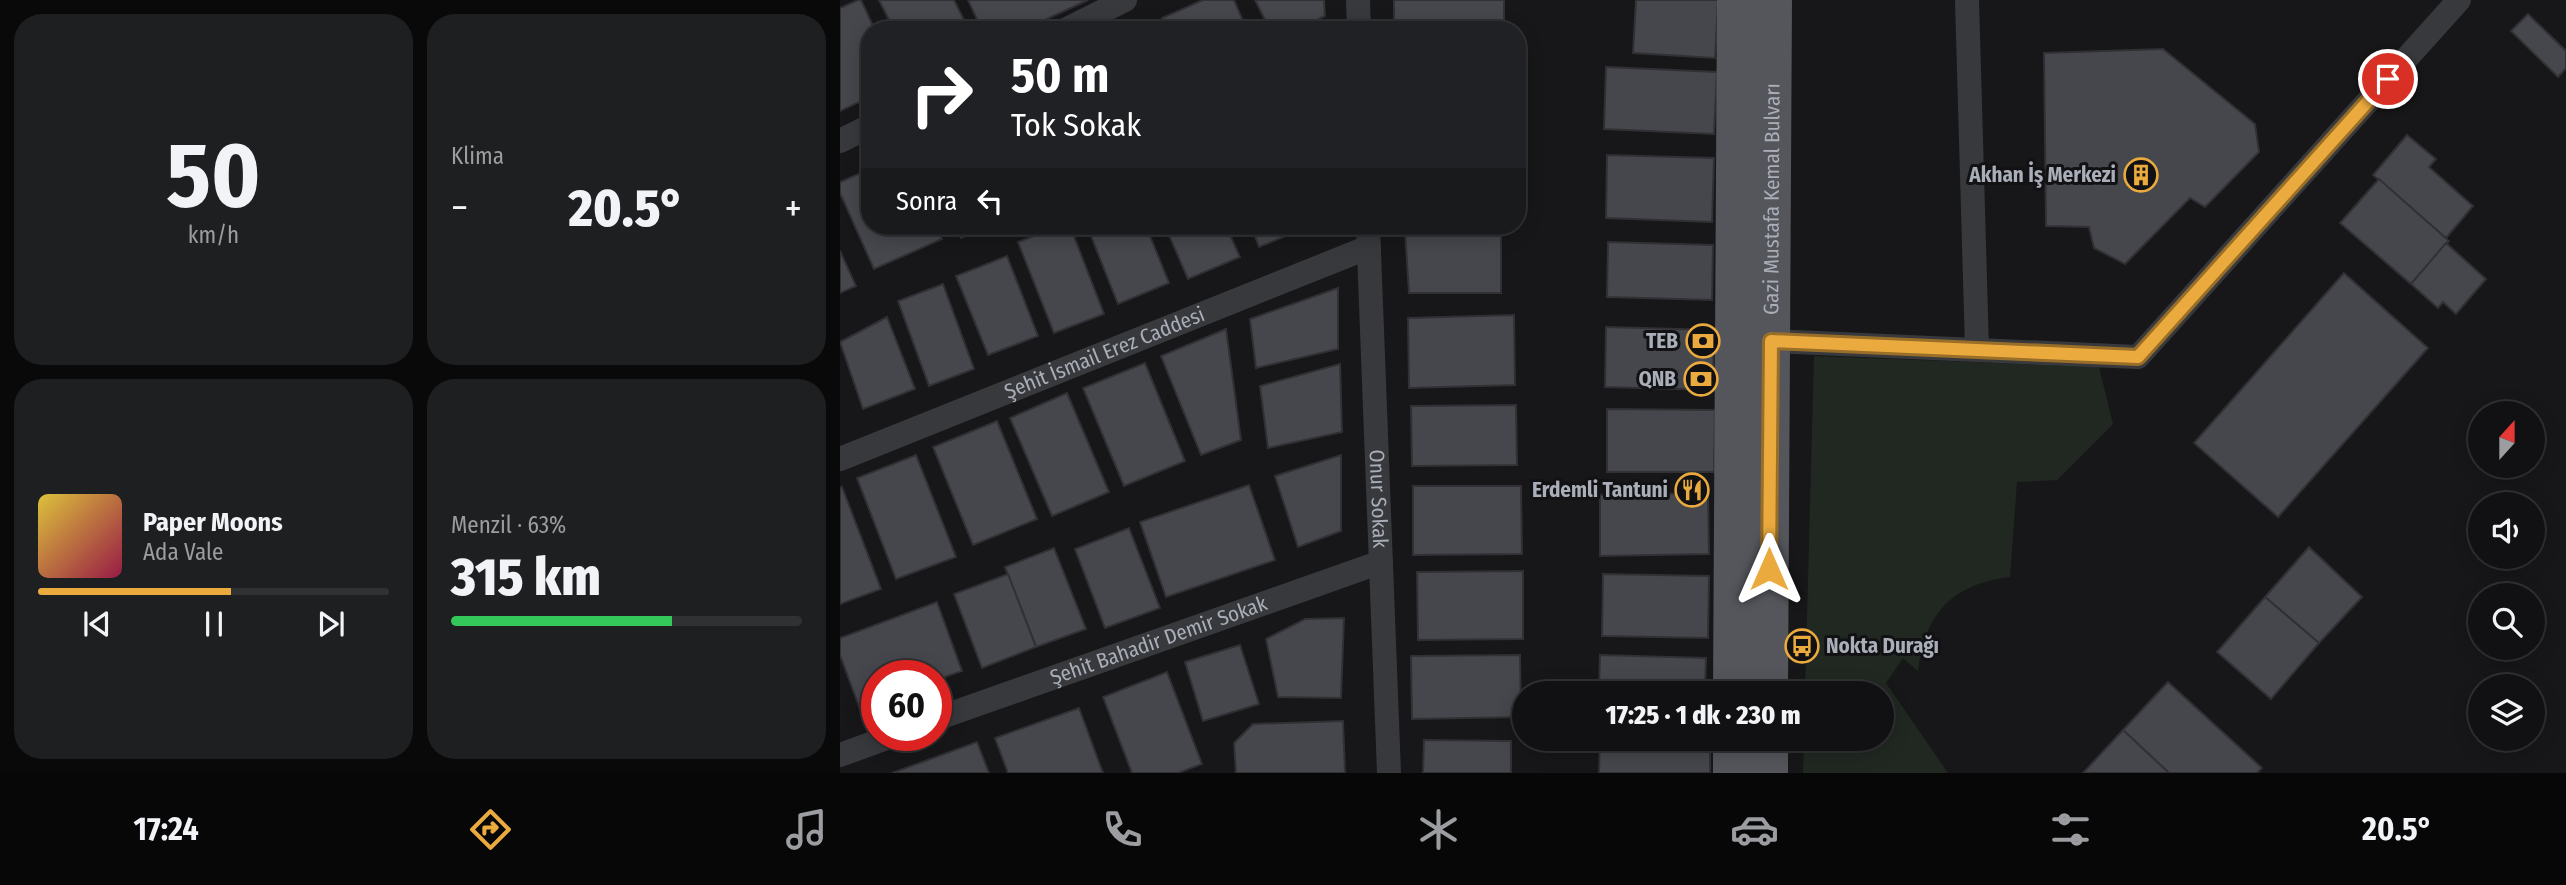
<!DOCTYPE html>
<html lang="tr">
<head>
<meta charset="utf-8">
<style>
  body { margin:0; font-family:"Fira Sans Condensed",sans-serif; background:#1e1f21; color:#f1f3f6; height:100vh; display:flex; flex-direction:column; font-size:26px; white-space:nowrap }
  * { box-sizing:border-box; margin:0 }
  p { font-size:23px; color:#9c9da0 }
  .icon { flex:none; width:38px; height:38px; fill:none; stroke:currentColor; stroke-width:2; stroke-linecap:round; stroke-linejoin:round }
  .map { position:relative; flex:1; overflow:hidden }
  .panel { display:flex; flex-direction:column; gap:14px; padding:14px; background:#09090a; width:840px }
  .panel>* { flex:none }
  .hud { position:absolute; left:21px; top:21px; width:665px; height:214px; border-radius:28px; box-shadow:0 4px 18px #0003,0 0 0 2px #303133; background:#202124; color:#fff; overflow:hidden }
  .needle { width:46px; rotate:21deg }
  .tools { position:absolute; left:1628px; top:401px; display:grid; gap:14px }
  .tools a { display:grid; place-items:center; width:77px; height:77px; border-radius:50%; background:#111113; box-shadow:0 4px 18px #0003,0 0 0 2px #303133; font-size:35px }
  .speed { position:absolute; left:21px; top:660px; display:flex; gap:14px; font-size:35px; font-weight:700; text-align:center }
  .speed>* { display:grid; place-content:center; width:91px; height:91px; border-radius:50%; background:#111113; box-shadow:0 4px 18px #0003,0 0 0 2px #303133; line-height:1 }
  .speed .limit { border:10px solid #d22; background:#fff; color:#111 }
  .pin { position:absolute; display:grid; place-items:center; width:60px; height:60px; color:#fff; margin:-30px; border:4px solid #fff; border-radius:50%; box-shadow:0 2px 7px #0007 }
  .me { position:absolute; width:77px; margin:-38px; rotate:0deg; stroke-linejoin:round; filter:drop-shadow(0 0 5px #0008) }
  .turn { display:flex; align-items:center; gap:24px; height:147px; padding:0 35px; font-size:32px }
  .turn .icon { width:91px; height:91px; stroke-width:2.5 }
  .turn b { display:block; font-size:49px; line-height:60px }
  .then { display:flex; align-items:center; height:66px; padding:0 35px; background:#0003; gap:14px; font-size:26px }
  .big { font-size:52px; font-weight:800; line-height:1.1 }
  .panel .card { flex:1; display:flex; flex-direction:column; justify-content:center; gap:10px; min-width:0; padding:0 24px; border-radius:28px; background:#1e1f21 }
  .panel .dial { align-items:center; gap:0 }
  .dial b { font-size:91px; line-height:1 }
  .song { display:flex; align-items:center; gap:21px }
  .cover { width:84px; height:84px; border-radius:10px; background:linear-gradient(135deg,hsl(50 70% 55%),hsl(340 70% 35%)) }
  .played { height:7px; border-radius:4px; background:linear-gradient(90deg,#eaaa3e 55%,#303133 55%) }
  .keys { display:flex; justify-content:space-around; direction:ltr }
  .heat { display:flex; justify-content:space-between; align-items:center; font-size:38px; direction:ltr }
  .charge { height:10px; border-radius:5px; background:linear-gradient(90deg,#34c759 63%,#303133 0) }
  .panel .tiles { flex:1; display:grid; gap:14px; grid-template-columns:repeat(2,1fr) }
  .trip { position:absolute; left:672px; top:681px; width:382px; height:70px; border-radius:35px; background:#111113; box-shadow:0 4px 18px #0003,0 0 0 2px #303133; font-weight:800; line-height:70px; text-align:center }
  .dock { display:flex; height:112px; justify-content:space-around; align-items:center; background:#070708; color:#9c9da0 }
  .dock .icon { width:49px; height:49px }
  .dock .active { color:#eaaa3e }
  .dock b { font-size:32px; color:#f1f3f6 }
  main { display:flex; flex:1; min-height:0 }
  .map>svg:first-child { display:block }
</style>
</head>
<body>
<main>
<section class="panel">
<div class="tiles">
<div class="card dial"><b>50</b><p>km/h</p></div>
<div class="card"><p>Klima</p>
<div class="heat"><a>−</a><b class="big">20.5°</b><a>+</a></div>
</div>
<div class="card">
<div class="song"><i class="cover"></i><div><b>Paper Moons</b><p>Ada Vale</p></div></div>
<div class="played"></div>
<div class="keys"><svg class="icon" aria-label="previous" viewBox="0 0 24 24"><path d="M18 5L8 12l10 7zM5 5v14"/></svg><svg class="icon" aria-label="pause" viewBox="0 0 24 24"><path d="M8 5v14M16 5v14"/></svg><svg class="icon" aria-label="next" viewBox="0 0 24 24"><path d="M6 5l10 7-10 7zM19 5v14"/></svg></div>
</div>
<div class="card"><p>Menzil · 63%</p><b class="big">315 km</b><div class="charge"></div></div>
</div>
</section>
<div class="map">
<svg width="1726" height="773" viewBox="0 0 1726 773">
  <rect width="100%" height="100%" fill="#171719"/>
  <path fill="#212822" d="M974,356L1259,367L1273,424L1217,480L1177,482L1170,577C1111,584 1085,614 1078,671L1063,658L1046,683L1108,773H963L964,739L1041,738V693H965Z"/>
  <g fill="#46474c" stroke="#313135" stroke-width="2">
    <path d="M18,0H21L35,30H30V97L0,111V8Z"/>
    <path d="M39,0H114L129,30H54Z"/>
    <path d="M128,0H248L183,30H142Z"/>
    <path d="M363,0H394L407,30H327L322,18Z"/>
    <path d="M415,0H484L485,16L457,30H430Z"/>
    <rect x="554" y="0" width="110" height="30"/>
    <path d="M796,0H878L875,58L793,53Z"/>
    <path d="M1688,14L1726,51V68L1718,77L1671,31Z"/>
    <path d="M1323,49L1415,124L1419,152L1365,207L1350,198L1285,264L1254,248L1249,227L1206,226L1204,53Z"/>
    <path d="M766,67L877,72L874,134L764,129Z"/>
    <path d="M1567,135L1596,159L1589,167L1633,206L1606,238L1533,175Z"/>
    <path d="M767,155L874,158L872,222L766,218Z"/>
    <path d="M30,169V226H96L102,239L34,269L0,193V182Z"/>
    <path d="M1539,179L1609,241L1571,284L1500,223Z"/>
    <path d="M116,226H149L121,238Z"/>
    <path d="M220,226H230L264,314L214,333L178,242Z"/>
    <path d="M247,226H306L329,283L278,304Z"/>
    <path d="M325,226H386L400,257L348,279Z"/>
    <path d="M411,226H470L419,247Z"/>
    <path d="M565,231H661V293H569Z"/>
    <path d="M768,242L873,245L872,300L767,297Z"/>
    <path d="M1606,243L1646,279L1616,314L1603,302L1598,308L1571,284Z"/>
    <path d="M0,251L16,286L0,293Z"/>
    <path d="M167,256L198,336L148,355L116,276Z"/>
    <path d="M1504,273L1588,348L1438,517L1354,443Z"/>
    <path d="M103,284L134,369L89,386L58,301Z"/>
    <path d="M498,288V349L416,368L410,319Z"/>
    <path d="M674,315L675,385L569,388L568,318Z"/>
    <path d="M47,317L75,389L23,409L0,342Z"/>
    <path d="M766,327L874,330L873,390L765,387Z"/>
    <path d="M386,329L401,440L361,455L321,356Z"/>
    <path d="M305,363L345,461L284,486L243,388Z"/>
    <path d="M500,364L502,432L428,448L420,386Z"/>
    <path d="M227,393L269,492L212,516L170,418Z"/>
    <path d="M676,405L677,465L572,466L571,406Z"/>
    <path d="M767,409L875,410L874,472H767Z"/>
    <path d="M157,421L197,519L133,545L93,447Z"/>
    <path d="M76,455L116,557L56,579L17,478Z"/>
    <path d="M501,455V531L458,547L435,476Z"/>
    <path d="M409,485L435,560L326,597L300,522Z"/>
    <path d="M573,486H681L682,554L573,555Z"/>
    <path d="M2,487L41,589L0,604V488Z"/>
    <path d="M868,493L869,554L760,556V495Z"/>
    <path d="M289,528L320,608L265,628L235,549Z"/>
    <path d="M1469,547L1522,597L1479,643L1425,597Z"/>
    <path d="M214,548L246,629L196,647L165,567Z"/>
    <path d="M683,571V639L578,640L577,572Z"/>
    <path d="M168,574L196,647L142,668L114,594Z"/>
    <path d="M763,574L869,576L868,638L762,636Z"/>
    <path d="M1425,597L1479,643L1431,699L1377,652Z"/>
    <path d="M97,602L122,671L96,680V676H37V702L20,709L0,655V638Z"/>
    <path d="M504,618L501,698L438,697L426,639L465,619Z"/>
    <path d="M400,645L419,704L363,721L345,662Z"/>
    <path d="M680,655L681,717L572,719L571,656Z"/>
    <path d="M760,655L866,658L865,693H759Z"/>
    <path d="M327,672L362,764L338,773H292L263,697Z"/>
    <path d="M1328,682L1422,768L1417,773H1329L1283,730Z"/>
    <path d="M239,708L263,773H168L155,738Z"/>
    <path d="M503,721L505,773H396L394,743L413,724Z"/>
    <path d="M1283,730L1329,773H1243Z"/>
    <path d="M760,738L870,740V773H759Z"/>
    <path d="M584,740L671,741V773H583Z"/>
    <path d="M137,742L149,773H52Z"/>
  </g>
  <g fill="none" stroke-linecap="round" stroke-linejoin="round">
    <g stroke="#38393d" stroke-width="24">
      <path d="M518,0L519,30"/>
      <path d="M1127,0L1137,349"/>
      <path d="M225,30L285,0"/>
      <path d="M0,141L30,126"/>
      <path id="s1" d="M528,226L549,773"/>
      <path d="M931,341L1298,357L1619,0"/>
      <path id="s2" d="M0,459L529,247"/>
      <path id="s3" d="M96,719L541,562"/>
      <path d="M0,755L55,735"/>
    </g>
    <g stroke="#54565c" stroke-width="38">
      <path d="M892,693L896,0"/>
      <path id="s4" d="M929,693L933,0"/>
      <path d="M892,773V738"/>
      <path d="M929,773V738"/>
    </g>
  </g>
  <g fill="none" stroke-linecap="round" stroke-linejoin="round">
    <defs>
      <path id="route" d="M929,569L931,341L1298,357L1548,79"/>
    </defs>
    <use href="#route" stroke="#986e28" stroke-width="18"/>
    <use href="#route" stroke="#eaaa3e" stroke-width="12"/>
  </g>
  <defs>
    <symbol id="building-ring" viewBox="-11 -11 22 22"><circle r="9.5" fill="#121214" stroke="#eaaa3e" stroke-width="1.5"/><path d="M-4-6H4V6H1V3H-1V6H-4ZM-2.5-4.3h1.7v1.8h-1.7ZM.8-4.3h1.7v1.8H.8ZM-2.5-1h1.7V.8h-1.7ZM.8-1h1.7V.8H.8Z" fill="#eaaa3e"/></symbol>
    <symbol id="bank-ring" viewBox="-11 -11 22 22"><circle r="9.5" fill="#121214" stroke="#eaaa3e" stroke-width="1.5"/><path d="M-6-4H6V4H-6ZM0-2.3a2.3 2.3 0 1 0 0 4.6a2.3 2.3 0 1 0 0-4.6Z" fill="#eaaa3e"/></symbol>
    <symbol id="restaurant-ring" viewBox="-11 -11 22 22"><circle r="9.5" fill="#121214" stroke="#eaaa3e" stroke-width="1.5"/><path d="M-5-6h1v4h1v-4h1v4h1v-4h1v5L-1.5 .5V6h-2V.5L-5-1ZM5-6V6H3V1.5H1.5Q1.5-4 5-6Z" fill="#eaaa3e"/></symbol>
    <symbol id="bus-ring" viewBox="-11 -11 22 22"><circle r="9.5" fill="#121214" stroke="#eaaa3e" stroke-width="1.5"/><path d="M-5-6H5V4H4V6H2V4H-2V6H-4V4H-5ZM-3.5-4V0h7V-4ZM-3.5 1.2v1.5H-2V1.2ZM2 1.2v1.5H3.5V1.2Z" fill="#eaaa3e"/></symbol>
  </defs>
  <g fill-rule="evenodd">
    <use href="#building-ring" x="1282" y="156" width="38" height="38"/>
    <use href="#bank-ring" x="844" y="322" width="38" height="38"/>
    <use href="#bank-ring" x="842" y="360" width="38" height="38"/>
    <use href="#restaurant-ring" x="833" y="471" width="38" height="38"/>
    <use href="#bus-ring" x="943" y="627" width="38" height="38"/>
  </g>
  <g text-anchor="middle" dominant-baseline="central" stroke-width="6" stroke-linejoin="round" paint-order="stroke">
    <g font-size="21" font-weight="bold" fill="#a9aeb8" stroke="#121214" text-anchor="end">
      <text x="1276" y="175">Akhan İş Merkezi</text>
      <text x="838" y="341">TEB</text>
      <text x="836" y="379">QNB</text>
      <text x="828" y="490">Erdemli Tantuni</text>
      <text x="986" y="646" text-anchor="start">Nokta Durağı</text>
    </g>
    <g font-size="21" fill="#a9aeb8" stroke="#121214">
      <text stroke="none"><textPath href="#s4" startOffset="494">Gazi Mustafa Kemal Bulvarı</textPath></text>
      <text stroke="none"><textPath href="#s2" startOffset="285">Şehit İsmail Erez Caddesi</textPath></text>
      <text stroke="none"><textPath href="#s1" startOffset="273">Onur Sokak</textPath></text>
      <text stroke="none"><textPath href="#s3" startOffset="236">Şehit Bahadir Demir Sokak</textPath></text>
    </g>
  </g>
</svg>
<div class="tools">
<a><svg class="needle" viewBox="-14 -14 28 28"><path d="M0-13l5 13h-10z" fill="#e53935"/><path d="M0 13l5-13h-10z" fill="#9c9da0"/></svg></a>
<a><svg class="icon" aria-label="sound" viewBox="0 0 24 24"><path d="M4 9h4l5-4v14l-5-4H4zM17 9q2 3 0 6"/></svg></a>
<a><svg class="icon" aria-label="search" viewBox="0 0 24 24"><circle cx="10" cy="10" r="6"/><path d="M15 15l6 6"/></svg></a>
<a><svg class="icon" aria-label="layers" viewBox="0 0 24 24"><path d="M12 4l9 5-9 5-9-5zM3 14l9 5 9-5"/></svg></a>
</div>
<div class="speed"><div class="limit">60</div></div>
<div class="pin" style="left:1548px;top:79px;background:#d93025"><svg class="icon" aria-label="arrive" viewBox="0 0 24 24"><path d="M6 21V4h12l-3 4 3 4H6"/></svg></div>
<svg class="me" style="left:929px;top:569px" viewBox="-20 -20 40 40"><path d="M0-17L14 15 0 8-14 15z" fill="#eaaa3e" stroke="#fff" stroke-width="4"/></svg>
<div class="trip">17:25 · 1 dk · 230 m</div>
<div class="hud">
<div class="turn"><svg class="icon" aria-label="right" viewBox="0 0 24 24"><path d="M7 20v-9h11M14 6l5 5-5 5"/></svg><div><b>50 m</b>Tok Sokak</div></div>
<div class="then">Sonra<svg class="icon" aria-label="left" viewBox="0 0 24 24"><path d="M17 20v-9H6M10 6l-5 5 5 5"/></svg></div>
</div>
</div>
</main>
<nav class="dock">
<b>17:24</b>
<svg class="icon active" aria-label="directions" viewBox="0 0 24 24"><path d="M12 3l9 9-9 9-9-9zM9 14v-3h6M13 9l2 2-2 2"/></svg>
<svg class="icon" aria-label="music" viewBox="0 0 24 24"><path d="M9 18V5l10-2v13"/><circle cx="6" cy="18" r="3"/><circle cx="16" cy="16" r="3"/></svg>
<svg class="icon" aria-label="phone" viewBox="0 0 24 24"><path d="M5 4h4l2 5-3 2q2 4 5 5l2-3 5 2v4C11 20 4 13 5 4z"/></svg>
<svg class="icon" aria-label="climate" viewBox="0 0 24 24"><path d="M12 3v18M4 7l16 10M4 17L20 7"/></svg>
<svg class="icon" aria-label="car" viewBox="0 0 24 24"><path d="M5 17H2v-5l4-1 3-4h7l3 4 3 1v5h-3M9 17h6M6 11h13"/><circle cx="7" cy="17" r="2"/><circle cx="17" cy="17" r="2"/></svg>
<svg class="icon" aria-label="filters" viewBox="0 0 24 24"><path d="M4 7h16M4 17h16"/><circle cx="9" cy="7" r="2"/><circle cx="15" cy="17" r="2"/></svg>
<b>20.5°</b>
</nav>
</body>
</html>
